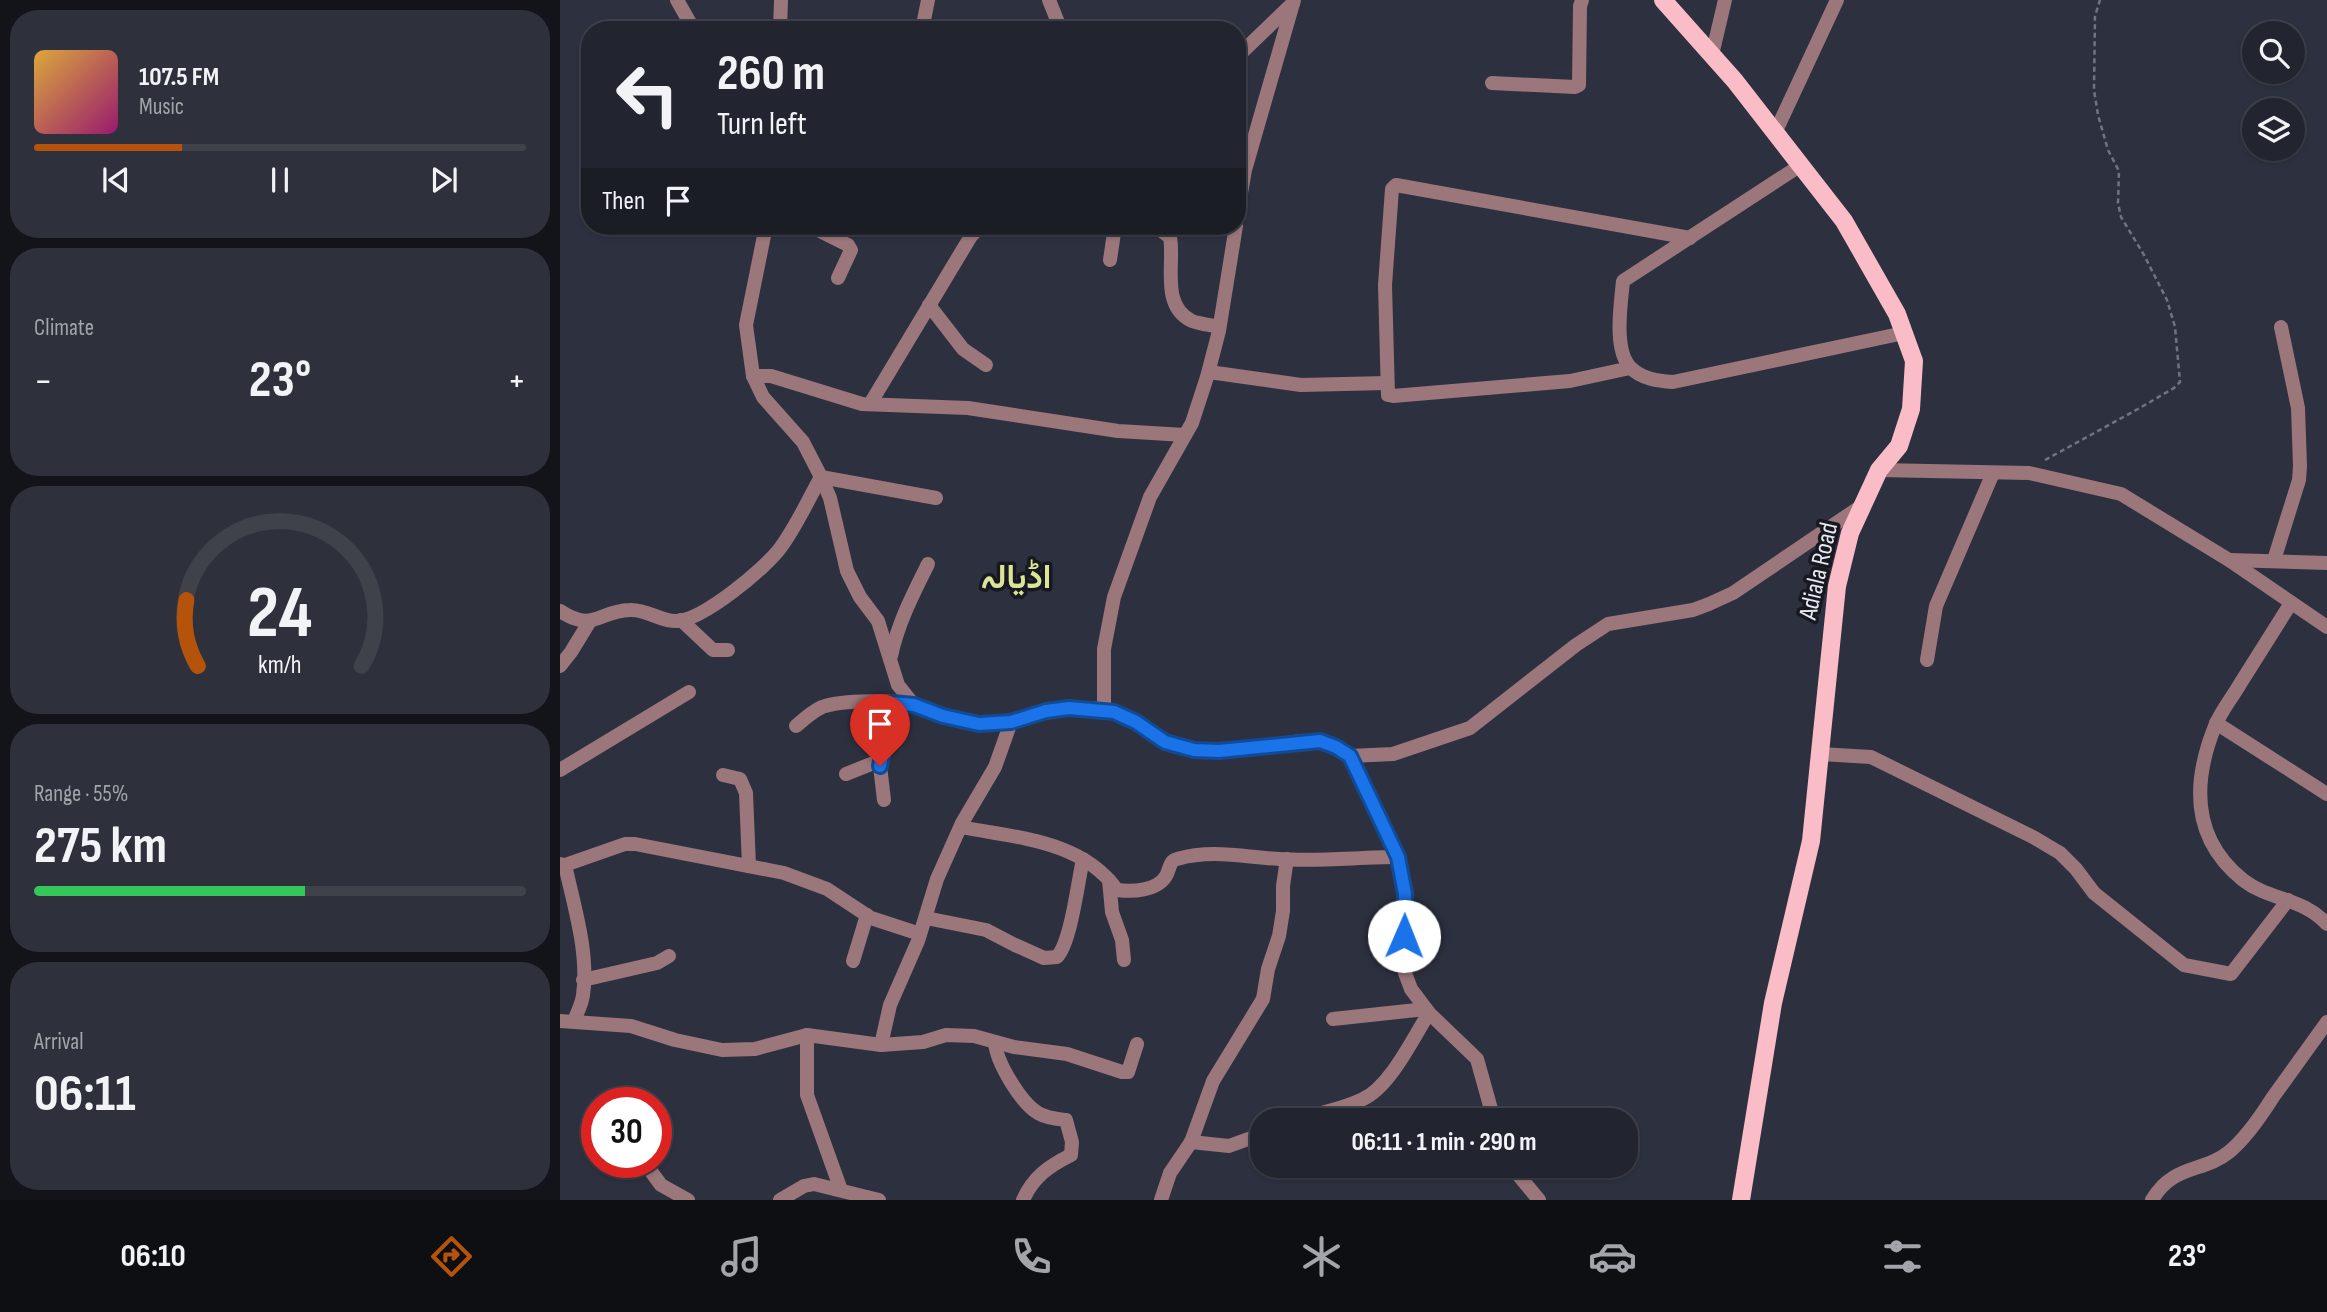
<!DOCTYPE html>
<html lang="en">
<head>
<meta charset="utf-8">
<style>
  body { margin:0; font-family:"Sofia Sans Condensed",Vazirmatn,sans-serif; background:#2e313b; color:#f1f3f6; height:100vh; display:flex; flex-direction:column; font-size:26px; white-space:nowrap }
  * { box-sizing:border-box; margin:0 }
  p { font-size:23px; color:#a2a5aa }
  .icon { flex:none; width:38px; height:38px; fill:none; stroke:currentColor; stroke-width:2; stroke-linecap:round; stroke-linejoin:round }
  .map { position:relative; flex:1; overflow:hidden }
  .side { display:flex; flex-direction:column; gap:10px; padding:10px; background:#13141a; width:560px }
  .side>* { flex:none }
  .guide { position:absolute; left:21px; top:21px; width:665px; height:214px; border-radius:28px; box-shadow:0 2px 5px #0004,0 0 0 2px #3f424b; background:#22252f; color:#f1f3f6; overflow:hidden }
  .tools { position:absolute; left:1682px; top:21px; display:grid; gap:14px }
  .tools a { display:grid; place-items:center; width:63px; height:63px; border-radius:50%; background:#22252f; box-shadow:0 2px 5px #0004,0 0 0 2px #3f424b; font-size:35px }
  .speed { position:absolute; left:21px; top:1087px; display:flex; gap:14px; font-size:35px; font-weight:700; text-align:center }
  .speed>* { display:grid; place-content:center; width:91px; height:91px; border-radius:50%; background:#22252f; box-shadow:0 2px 5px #0004,0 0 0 2px #3f424b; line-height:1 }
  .speed .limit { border:10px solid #d22; background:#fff; color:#111 }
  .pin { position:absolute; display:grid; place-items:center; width:60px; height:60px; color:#fff; margin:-72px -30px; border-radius:50% 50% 50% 0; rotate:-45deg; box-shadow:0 0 7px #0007 }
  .pin .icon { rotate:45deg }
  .me { position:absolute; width:77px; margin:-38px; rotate:1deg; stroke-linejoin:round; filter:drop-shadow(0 0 5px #0008) }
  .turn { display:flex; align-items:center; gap:24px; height:147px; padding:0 21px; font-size:32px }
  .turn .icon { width:91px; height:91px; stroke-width:2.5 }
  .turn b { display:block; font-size:49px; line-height:60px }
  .then { display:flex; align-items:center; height:66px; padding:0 21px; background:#0003; gap:14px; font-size:26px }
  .big { font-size:52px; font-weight:700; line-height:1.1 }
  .side .widget { flex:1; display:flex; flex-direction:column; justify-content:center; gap:10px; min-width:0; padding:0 24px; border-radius:28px; background:#2e313b }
  .side .dial { align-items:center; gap:0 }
  .dial svg { height:182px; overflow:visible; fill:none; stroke:#3f424b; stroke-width:7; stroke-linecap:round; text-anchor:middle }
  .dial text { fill:#f1f3f6; stroke:none }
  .song { display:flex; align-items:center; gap:21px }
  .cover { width:84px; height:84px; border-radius:10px; background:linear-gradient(135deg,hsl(40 70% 55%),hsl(320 70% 35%)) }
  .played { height:7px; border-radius:4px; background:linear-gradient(90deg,#b45309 30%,#3f424b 30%) }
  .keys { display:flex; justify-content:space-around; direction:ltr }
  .heat { display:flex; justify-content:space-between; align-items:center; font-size:38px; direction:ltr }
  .charge { height:10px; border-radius:5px; background:linear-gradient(90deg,#34c759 55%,#3f424b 0) }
  .trip { position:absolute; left:690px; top:1108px; width:388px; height:70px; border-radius:28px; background:#22252f; box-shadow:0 2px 5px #0004,0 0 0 2px #3f424b; font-weight:700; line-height:70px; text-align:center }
  .tabs { display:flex; height:112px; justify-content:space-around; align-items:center; background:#0e0f13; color:#a2a5aa }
  .tabs .icon { width:49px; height:49px }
  .tabs .active { color:#b45309 }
  .tabs b { font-size:32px; color:#f1f3f6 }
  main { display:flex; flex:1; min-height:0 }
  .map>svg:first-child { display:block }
</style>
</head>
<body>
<main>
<section class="side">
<div class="widget">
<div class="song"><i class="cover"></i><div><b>107.5 FM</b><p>Music</p></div></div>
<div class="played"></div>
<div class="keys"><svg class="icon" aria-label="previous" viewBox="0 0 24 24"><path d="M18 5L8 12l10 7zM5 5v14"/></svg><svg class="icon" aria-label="pause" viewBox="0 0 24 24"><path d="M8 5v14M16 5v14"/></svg><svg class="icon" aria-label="next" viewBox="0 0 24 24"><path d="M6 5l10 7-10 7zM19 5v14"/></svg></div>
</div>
<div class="widget"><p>Climate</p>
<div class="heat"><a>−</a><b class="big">23°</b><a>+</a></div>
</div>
<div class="widget dial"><svg viewBox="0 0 100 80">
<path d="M14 69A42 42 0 1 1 86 69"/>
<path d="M14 69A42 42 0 0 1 9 40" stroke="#b45309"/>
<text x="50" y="56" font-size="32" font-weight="700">24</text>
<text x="50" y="72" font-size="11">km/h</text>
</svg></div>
<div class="widget"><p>Range · 55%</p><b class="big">275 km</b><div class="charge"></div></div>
<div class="widget"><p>Arrival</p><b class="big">06:11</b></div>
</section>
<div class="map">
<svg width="1767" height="1200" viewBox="0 0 1767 1200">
  <rect width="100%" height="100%" fill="#2d313f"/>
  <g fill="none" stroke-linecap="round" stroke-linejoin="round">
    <path stroke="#717480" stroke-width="2.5" stroke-dasharray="5 3.5" stroke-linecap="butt" d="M1485,460L1578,409L1614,388L1620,382L1615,327L1607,300L1584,255L1561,217L1558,203L1559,171L1548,150L1538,115L1534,90L1535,16L1540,0"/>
    <g stroke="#9b767b" stroke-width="14">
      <path d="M117,0L134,30"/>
      <path d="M489,0L501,30"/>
      <path d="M220,30L221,0"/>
      <path d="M362,30L368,0"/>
      <path d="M1152,55L1165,0"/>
      <path d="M677,57L733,3"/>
      <path d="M932,83L1015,87L1019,85L1020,6L1022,0"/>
      <path d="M1215,133L1277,0"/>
      <path d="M1241,165L1063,281C1061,303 1053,351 1071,368C1082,379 1098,381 1113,382L1344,333"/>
      <path d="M677,216L685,170L734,0"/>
      <path d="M206,226L186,325L193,376L203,397L243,442L261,477L270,498L287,571L300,597L318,621L338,685L354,705"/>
      <path d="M250,226L288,245L291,250L278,278"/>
      <path d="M595,226L610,237C615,263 600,306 632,321C640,324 650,325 659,327"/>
      <path d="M550,260L555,226"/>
      <path d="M369,305L403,349L426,365"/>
      <path d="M1070,368L1010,381L833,396L828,395L825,285L832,189L836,185L1130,238"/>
      <path d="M649,372L741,385L827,383"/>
      <path d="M193,376H211L302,404L408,408L558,431L625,435"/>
      <path d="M310,404L411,236L417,230L432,226"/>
      <path d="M1319,470L1469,473L1561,494L1669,560L1767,627"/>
      <path d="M1669,560L1767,563"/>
      <path d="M1714,560L1739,480L1740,466L1738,408L1721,327"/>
      <path d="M1731,603C1714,630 1697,657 1680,684C1672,698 1661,711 1655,726C1632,783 1632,839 1683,880C1710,901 1742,897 1767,924"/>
      <path d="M0,611C34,633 37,611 70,610C87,609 101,622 117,621C143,620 206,568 221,547C237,525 248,500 261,477L376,498"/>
      <path d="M121,620L153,650H168"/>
      <path d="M331,656C338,623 353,594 368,564"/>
      <path d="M1367,660L1376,606L1433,473"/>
      <path d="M0,666L11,652L30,621"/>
      <path d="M544,711V649L554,597L590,497L632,423L647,377L659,331L676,226"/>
      <path d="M1656,723L1767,794"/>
      <path d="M236,726C244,719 253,711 262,707C282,700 337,699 357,706C379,713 400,725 423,724C468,722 508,699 554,712C584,720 600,746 635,750C659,752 685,749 709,746C725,744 745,738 762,742C772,744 781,750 790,756L838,857L842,875L846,913L843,960L845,973L851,989L869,1013L917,1059L934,1120"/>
      <path d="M1260,754L1311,757L1473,837L1500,853L1516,869L1534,893L1624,965L1671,974L1728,900"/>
      <path d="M790,756L833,754L910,728L1016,645L1048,624L1133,610L1149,604L1173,593L1303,505"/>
      <path d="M0,770L129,692"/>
      <path d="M286,774L321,760"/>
      <path d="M163,775L180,779L186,793L189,866"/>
      <path d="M324,800L320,766L332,703"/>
      <path d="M401,827C456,838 522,840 557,890C572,892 597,891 606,876C610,869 609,861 617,859C652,849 684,857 719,859C758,862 799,857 838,857"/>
      <path d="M0,864L5,865C14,906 29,953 23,995C22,1004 17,1013 14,1021"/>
      <path d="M5,865L65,844H75L224,873L267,889L311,918L360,934"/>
      <path d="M549,880L552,912L562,940L564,960"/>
      <path d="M366,918L426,930L455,945L484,958L497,957C511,942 518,881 523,859"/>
      <path d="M293,961L307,915"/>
      <path d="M23,980L97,963L109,956"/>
      <path d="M773,1019L866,1009"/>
      <path d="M0,1021L71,1026L115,1040L162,1050L195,1049L247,1035L321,1045L363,1042L386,1035L414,1036L454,1047L507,1054L562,1072H568L577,1044"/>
      <path d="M247,1035V1095L281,1190"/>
      <path d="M435,1042C436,1062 461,1103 478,1113C486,1118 497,1119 506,1120L512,1142L511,1155C489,1166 473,1177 463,1200"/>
      <path d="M321,1045L330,1005L358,941L377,879L402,823L435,767L451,722"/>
      <path d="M740,1120C761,1112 783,1109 803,1099C830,1087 853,1038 869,1013"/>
      <path d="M631,1142L669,1146L702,1134"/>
      <path d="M84,1162L101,1185L128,1200"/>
      <path d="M951,1166L979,1200"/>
      <path d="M220,1200L244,1186L254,1184L319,1200"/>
      <path d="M601,1200L610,1173L631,1142L653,1081L703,999L708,969L719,936L723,911V886L727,859"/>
      <path d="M1592,1200C1613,1164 1643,1173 1669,1152C1686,1138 1701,1116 1713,1097C1731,1072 1749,1047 1767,1022"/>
    </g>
    <path stroke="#fabdc7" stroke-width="18" d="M1103,0L1175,81L1284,221L1337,314L1354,361L1351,409L1339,446L1319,470L1290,533L1277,586L1251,841L1213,1003L1181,1200"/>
  </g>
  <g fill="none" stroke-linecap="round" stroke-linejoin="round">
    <defs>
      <path id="route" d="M320,766L332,703L354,705L383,716L419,724L451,722L486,711L509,708L554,712L576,722L605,742L634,750L659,751L760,741L776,747L790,756L838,857L845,894L844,936"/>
    </defs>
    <use href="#route" stroke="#114b97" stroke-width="18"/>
    <use href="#route" stroke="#1a73e8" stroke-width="12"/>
  </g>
  <g text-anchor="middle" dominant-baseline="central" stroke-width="7" stroke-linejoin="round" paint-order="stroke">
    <g font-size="26" fill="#e6e9f2" stroke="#181920">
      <text transform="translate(1259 571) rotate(-77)">Adiala Road</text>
    </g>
    <g font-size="33" font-weight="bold" fill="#dbe598" stroke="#181920">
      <text x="456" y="578">اڈیالہ</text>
    </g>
  </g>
</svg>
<div class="tools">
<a><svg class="icon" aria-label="search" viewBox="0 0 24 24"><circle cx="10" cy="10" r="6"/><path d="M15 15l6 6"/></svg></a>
<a><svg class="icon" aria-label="layers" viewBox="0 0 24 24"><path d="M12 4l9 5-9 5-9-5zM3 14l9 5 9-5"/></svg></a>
</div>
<div class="speed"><div class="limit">30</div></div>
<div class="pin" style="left:320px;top:766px;background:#d93025"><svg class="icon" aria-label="arrive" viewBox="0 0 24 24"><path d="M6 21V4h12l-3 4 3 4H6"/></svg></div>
<svg class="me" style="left:844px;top:936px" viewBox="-20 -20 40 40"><circle r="19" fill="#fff"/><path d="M0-13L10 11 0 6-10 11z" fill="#1a73e8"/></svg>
<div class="trip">06:11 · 1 min · 290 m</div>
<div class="guide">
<div class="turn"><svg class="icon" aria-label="left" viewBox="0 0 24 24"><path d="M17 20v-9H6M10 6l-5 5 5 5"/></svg><div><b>260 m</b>Turn left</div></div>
<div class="then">Then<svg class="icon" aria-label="arrive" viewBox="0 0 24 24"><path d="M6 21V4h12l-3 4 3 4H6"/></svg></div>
</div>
</div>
</main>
<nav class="tabs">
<b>06:10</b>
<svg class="icon active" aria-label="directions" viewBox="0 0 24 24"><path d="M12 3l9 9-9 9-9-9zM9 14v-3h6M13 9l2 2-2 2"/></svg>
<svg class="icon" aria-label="music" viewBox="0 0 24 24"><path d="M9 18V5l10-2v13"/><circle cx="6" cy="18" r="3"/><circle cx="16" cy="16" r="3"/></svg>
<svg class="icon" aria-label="phone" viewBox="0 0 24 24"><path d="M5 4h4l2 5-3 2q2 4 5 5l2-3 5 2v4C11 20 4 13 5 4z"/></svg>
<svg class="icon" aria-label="climate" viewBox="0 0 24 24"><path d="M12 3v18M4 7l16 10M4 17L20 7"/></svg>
<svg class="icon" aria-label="car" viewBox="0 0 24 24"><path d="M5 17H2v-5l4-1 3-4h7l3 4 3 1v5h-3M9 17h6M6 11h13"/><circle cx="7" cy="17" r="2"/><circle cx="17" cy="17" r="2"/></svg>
<svg class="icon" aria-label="filters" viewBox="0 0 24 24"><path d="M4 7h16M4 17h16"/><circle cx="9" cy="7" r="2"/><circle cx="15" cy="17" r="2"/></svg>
<b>23°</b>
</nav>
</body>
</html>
